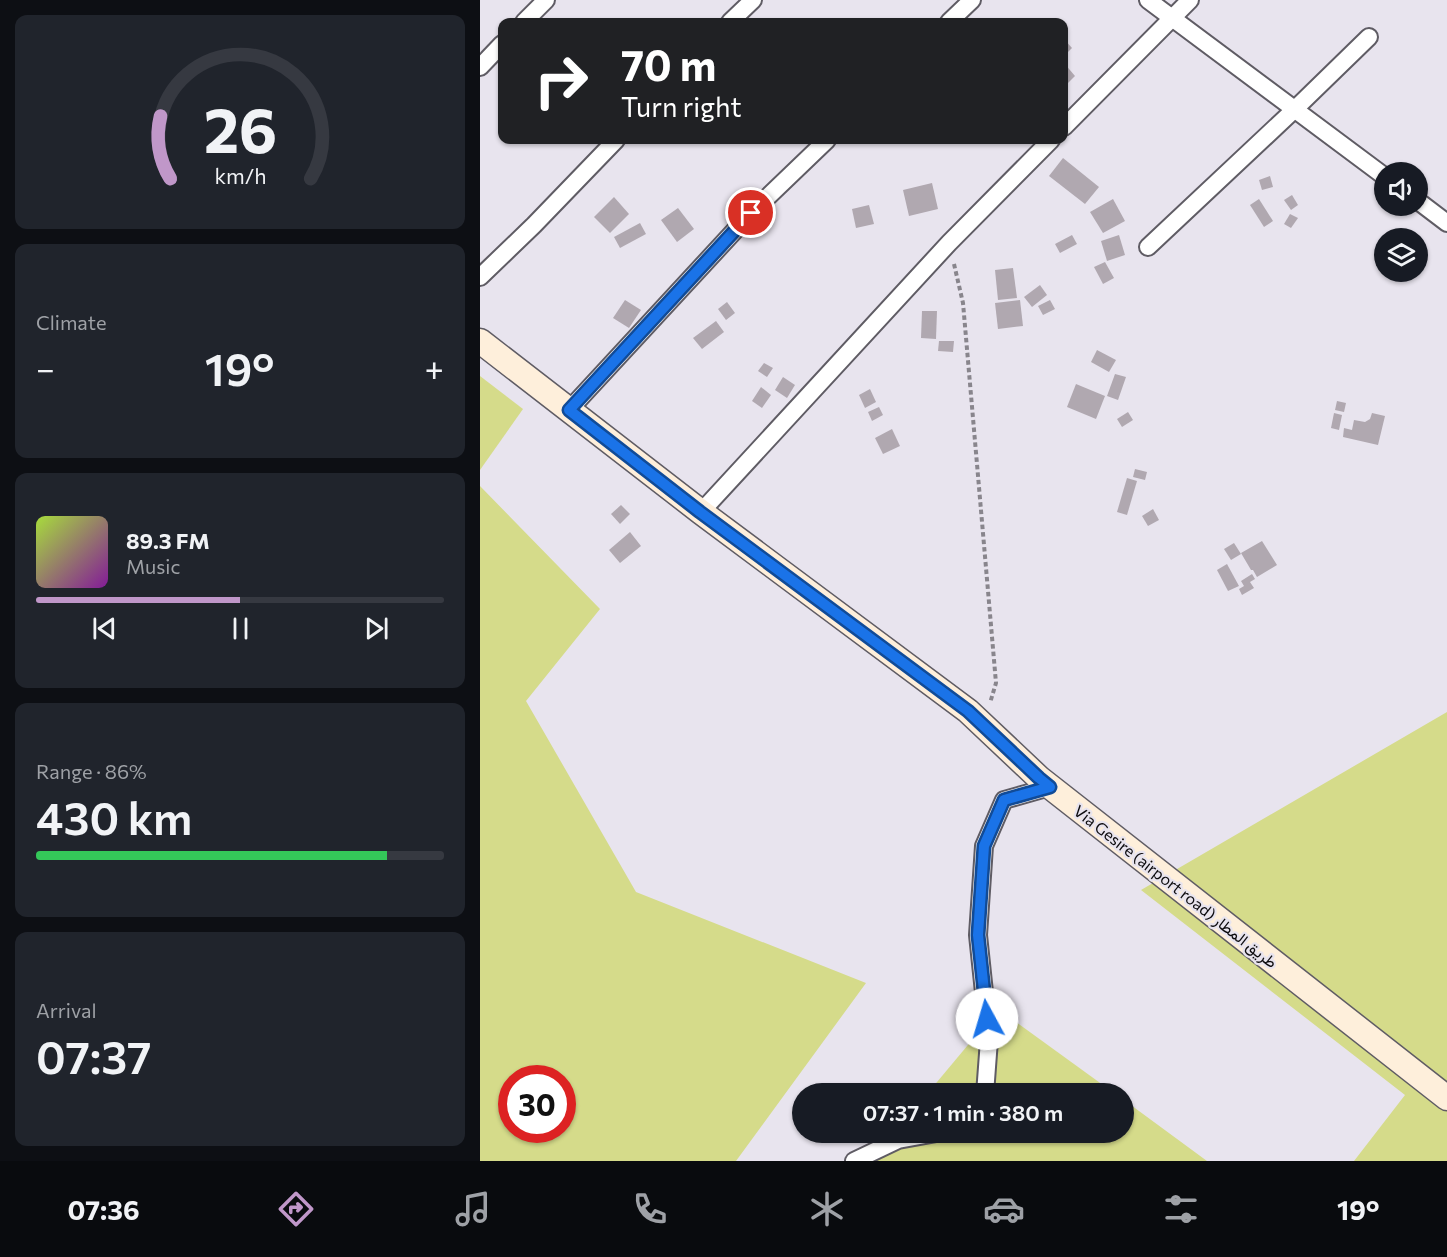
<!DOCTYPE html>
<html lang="en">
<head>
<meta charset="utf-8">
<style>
  body { margin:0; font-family:Commissioner,Vazirmatn,sans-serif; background:#20242c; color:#f1f3f6; height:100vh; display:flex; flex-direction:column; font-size:22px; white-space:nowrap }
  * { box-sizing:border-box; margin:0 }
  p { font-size:20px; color:#9ea1a6 }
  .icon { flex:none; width:33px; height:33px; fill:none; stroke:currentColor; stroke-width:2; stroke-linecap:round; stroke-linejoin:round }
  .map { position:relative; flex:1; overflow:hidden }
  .details { display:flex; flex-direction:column; gap:15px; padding:15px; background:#0d0f14; width:480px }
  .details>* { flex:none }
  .top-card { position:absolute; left:18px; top:18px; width:570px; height:126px; border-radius:12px; box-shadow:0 2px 4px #0004; background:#202124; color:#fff; overflow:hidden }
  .buttons { position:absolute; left:894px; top:162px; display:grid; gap:12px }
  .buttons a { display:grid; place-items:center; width:54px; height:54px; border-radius:50%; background:#171b24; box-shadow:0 2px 4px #0004; font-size:30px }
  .speed { position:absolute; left:18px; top:1065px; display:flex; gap:12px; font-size:30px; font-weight:700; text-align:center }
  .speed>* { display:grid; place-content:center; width:78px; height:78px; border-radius:50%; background:#171b24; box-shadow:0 2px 4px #0004; line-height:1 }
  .speed .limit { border:9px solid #d22; background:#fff; color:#111 }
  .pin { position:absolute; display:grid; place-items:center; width:51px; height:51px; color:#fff; margin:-26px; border:3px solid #fff; border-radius:50%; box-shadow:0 2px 6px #0007 }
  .me { position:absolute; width:66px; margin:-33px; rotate:354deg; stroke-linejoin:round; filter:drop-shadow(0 0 4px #0008) }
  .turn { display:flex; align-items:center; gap:21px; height:126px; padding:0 24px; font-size:27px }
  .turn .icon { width:78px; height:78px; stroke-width:2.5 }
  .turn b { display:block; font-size:42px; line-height:51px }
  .big { font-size:45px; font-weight:600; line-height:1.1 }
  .details .card { flex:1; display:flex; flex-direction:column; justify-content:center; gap:9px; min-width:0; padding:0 21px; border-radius:12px; background:#20242c }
  .details .dial { align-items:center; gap:0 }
  .dial svg { height:156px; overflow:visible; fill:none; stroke:#363941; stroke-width:7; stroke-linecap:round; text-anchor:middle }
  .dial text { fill:#f1f3f6; stroke:none }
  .song { display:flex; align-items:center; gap:18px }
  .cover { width:72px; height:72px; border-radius:9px; background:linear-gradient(135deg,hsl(80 70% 55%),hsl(290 70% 35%)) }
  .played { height:6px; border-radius:3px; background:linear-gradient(90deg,#c097c9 50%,#363941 50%) }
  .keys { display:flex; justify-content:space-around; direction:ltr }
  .heat { display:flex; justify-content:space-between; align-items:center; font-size:33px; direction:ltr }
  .charge { height:9px; border-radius:4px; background:linear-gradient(90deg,#34c759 86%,#363941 0) }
  .trip { position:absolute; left:312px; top:1083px; width:342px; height:60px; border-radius:30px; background:#171b24; box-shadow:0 2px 4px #0004; font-weight:600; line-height:60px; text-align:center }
  .dock { display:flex; height:96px; justify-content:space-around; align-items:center; background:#090b0e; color:#9ea1a6 }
  .dock .icon { width:42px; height:42px }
  .dock .current { color:#c097c9 }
  .dock b { font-size:27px; color:#f1f3f6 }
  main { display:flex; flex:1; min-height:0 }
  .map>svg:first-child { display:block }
</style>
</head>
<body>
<main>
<section class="details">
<div class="card dial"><svg viewBox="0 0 100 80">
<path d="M14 69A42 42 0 1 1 86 69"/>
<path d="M14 69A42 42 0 0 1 9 37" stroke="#c097c9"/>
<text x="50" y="56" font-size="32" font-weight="700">26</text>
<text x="50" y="72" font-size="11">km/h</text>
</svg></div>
<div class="card"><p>Climate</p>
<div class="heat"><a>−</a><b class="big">19°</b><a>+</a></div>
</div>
<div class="card">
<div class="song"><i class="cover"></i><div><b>89.3 FM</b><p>Music</p></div></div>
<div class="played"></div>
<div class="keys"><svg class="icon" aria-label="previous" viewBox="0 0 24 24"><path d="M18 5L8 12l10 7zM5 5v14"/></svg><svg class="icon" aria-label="pause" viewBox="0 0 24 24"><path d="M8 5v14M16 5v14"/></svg><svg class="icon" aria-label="next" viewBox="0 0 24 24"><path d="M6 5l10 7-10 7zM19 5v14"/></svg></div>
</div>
<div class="card"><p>Range · 86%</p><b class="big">430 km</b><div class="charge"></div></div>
<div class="card"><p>Arrival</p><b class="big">07:37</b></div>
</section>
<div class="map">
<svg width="967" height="1161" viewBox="0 0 967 1161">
  <rect width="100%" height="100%" fill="#e8e4ee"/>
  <g fill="#d5db8a" fill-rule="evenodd">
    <path d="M0,376L43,409L0,470Z"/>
    <path d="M0,486L120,609L46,701L156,892L386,983L256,1161H0ZM32,1078H82V1130H32Z"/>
    <path d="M967,712V1161H874L925,1095L661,890Z"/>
    <path d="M518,1009L634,1093L447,1094Z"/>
    <path d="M644,1100L727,1161H391L415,1133L644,1132Z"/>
  </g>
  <g fill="#b0a8b0">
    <path d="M584,39L592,48L584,56Z"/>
    <path d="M584,63L595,76L584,87Z"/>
    <path d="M583,158L619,187L605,204L569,176Z"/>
    <path d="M790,176L793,187L782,190L779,180Z"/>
    <path d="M452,183L458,209L429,216L423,190Z"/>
    <path d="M812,195L818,205L811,210L804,200Z"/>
    <path d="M134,197L149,214L130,233L114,217Z"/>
    <path d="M633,199L645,221L623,233L610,212Z"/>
    <path d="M779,199L793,221L784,227L770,205Z"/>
    <path d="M389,205L394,224L376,228L372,209Z"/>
    <path d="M198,208L214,229L197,242L181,220Z"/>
    <path d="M810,214L818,218L811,228L804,224Z"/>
    <path d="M160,223L166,234L140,248L134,237Z"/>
    <path d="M592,235L597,244L580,253L575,244Z"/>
    <path d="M639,235L645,255L627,261L621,241Z"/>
    <path d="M625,262L634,278L623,284L614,267Z"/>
    <path d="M533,268L537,298L518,300L515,270Z"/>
    <path d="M560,285L567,295L552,307L544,297Z"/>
    <path d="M145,300L161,310L149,328L133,318Z"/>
    <path d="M540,300L543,326L518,329L515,303Z"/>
    <path d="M570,300L575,309L563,315L558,306Z"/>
    <path d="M247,302L255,313L246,320L238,309Z"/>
    <path d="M442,311H457L456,339L441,338Z"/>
    <path d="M236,321L244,332L222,349L213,338Z"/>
    <path d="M459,341H474L473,352L458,351Z"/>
    <path d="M617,350L636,360L629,372L611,362Z"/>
    <path d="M284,363L293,368L287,377L278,371Z"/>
    <path d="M635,374L646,377L638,400L627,396Z"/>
    <path d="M303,377L315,385L307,398L295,390Z"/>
    <path d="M596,384L625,396L616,419L587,407Z"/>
    <path d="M281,387L291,395L282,408L272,401Z"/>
    <path d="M390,389L396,402L385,408L379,395Z"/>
    <path d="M857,401L866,403L864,412L855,410Z"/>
    <path d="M399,407L403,415L392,421L388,412Z"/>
    <path d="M648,412L653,420L642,427L637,419Z"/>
    <path d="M854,413L862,415L859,430L851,428Z"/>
    <path d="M892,413L905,416L898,445L863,437L864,428L872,430L874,420L885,422L890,419Z"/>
    <path d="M412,429L420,446L403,454L395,438Z"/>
    <path d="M655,469L667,472L665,480L653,477Z"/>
    <path d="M647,478L657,481L647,515L637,512Z"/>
    <path d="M141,505L150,514L140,524L131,514Z"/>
    <path d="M673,509L679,520L668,526L662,516Z"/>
    <path d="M150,532L161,546L140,563L129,550Z"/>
    <path d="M782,541L797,565L777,577L773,570H771L761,553Z"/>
    <path d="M754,543L761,554L751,560L744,549Z"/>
    <path d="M747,564L759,586L748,591L737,570Z"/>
    <path d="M772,574L775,579L770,582L774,588L762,595L759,589L764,586L761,581Z"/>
  </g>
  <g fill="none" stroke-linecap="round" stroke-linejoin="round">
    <defs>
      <g id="street">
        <path d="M668,0L904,176"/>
        <path d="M44,22L66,0"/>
        <path d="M250,22L273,0"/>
        <path d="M469,22L492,0"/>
        <path d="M0,67L22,44"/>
        <path d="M584,127L710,0"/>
        <path d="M938,201L967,223"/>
        <path d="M668,247L815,109L889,37"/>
        <path d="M0,277L54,225L136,140"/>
        <path d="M89,410L271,213L347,140"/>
        <path d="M221,512L469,243L571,140"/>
        <path d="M505,1094L509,1040L498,935L504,846L524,800L570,787"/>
        <path d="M374,1161L418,1140L462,1132"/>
      </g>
      <path id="secondary" d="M0,341L221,512L488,711L559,778L967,1098"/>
    </defs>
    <use href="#street" stroke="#5f5c64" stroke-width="20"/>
    <use href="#secondary" stroke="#5f5c64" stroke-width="27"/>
    <path stroke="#88858c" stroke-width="4" stroke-dasharray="4.5 3" stroke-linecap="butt" d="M474,264L483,303L516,683L510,703"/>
    <use href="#street" stroke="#fff" stroke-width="16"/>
    <use href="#secondary" stroke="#feefdb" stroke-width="24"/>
  </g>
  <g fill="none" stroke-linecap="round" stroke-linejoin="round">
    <defs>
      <path id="route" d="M271,213L89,410L220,512L488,711L559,778L570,787L524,800L504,846L498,935L507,1019"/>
    </defs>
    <use href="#route" stroke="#114b97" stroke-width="15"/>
    <use href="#route" stroke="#1a73e8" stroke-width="10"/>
  </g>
  <g text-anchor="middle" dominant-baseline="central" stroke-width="4.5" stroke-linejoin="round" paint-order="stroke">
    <g font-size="16" fill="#0d0c0f" stroke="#e8e4ee">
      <text transform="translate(696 886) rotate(38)">Via Gesire (airport road) طريق المطار</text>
    </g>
  </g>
</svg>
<div class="buttons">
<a><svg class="icon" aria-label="sound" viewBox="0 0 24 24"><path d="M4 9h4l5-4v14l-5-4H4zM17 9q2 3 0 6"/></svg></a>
<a><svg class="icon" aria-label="layers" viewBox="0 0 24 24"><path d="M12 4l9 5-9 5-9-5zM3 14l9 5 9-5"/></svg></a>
</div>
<div class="speed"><div class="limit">30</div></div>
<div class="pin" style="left:271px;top:213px;background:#d93025"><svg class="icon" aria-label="arrive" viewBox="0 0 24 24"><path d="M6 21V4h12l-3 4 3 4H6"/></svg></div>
<svg class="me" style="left:507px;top:1019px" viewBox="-20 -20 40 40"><circle r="19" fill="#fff"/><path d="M0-13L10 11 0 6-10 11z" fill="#1a73e8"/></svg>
<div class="trip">07:37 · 1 min · 380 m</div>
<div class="top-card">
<div class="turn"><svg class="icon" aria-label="right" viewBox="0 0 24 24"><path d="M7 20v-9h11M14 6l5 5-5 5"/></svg><div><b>70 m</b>Turn right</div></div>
</div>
</div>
</main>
<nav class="dock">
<b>07:36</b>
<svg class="icon current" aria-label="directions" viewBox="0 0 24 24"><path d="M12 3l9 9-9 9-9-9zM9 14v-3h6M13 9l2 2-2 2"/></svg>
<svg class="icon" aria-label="music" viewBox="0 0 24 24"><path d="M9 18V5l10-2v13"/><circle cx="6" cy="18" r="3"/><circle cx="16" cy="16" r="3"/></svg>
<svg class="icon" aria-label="phone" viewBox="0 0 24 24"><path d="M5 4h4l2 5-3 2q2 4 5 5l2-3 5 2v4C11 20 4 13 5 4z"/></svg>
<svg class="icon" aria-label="climate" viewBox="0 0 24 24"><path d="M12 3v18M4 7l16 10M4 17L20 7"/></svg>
<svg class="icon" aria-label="car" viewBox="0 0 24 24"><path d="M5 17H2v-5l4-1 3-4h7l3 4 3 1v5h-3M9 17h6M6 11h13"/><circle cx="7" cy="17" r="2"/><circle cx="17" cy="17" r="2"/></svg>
<svg class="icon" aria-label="filters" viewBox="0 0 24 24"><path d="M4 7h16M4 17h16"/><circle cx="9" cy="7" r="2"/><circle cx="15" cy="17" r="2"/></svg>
<b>19°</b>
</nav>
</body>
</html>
